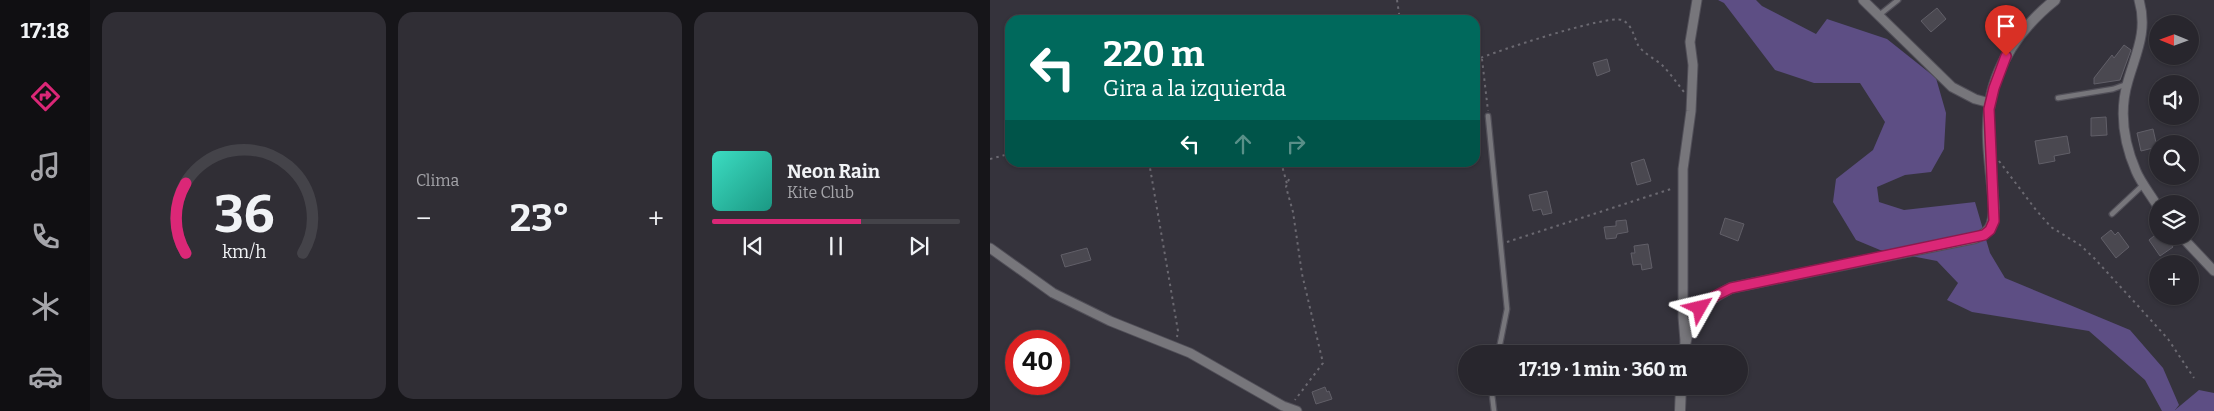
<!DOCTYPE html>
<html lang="es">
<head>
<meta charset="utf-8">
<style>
  body { margin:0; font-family:Bitter,serif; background:#302e35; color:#f1f3f6; height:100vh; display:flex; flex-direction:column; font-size:19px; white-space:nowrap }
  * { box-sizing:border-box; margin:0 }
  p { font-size:16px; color:#a5a5aa }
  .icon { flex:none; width:28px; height:28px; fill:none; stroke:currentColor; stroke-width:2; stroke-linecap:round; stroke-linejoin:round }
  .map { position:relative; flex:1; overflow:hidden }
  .side { display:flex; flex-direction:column; gap:12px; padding:12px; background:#161519; width:900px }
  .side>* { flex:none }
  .banner { position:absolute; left:15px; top:15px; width:475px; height:152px; border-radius:15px; box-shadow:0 1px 4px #0004,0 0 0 1px #444349; background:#00695c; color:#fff; overflow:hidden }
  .needle { width:32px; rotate:271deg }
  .controls { position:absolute; left:1159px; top:15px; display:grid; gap:10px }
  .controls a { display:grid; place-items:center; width:50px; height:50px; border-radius:50%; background:#28262d; box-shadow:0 1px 4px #0004,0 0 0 1px #444349; font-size:25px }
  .speed { position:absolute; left:15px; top:330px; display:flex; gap:10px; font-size:25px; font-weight:700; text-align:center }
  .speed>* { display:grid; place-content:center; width:65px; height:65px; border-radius:50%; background:#28262d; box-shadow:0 1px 4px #0004,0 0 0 1px #444349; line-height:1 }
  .speed .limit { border:8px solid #d22; background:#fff; color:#111 }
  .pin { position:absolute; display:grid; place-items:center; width:42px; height:42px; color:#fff; margin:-51px -21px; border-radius:50% 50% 50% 0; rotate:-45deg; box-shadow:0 0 5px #0007 }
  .pin .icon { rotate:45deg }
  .me { position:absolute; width:55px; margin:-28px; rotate:53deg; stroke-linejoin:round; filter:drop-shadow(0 0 4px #0008) }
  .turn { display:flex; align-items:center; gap:18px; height:105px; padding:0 15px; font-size:22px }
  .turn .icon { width:65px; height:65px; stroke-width:2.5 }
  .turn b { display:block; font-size:35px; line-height:42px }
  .lanes { display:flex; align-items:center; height:48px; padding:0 15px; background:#0003; justify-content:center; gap:25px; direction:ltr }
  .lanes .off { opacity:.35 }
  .big { font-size:38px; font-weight:700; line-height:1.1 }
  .side .tile { flex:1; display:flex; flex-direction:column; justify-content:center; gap:8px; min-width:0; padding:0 18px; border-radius:15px; background:#302e35 }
  .side .dial { align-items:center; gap:0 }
  .dial svg { height:130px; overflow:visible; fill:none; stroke:#444349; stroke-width:7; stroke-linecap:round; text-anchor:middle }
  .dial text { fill:#f1f3f6; stroke:none }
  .song { display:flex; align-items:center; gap:15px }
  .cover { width:60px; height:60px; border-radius:8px; background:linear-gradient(135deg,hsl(170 70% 55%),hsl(170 70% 35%)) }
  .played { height:5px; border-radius:2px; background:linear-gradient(90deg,#db2777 60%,#444349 60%) }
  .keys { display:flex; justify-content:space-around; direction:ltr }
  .heat { display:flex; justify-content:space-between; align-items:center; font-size:28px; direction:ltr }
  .side .tiles { flex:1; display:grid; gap:12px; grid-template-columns:repeat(3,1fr) }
  .trip { position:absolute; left:468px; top:345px; width:290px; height:50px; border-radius:25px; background:#28262d; box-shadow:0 1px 4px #0004,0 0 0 1px #444349; font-weight:700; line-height:50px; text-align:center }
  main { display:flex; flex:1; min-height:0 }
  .tabs { display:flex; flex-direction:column; width:90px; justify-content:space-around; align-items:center; background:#100f12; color:#a5a5aa }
  .tabs .icon { width:35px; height:35px }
  .tabs .on { color:#db2777 }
  .tabs b { font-size:22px; color:#f1f3f6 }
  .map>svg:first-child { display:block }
</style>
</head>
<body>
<main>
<nav class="tabs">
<b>17:18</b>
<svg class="icon on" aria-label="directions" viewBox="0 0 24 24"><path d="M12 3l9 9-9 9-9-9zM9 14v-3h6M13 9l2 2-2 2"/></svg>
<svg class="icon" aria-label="music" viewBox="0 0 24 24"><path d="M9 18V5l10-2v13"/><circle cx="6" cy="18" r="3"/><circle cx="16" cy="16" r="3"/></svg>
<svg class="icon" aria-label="phone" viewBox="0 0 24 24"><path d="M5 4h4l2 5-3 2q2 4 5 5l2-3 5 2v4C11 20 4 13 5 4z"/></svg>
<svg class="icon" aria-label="climate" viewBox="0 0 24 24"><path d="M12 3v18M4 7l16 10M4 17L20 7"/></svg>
<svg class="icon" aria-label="car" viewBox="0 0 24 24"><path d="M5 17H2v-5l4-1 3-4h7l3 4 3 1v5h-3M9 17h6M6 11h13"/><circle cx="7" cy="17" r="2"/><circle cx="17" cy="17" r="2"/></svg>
</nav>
<section class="side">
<div class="tiles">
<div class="tile dial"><svg viewBox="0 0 100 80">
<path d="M14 69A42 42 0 1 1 86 69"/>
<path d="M14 69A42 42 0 0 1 14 26" stroke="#db2777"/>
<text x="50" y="56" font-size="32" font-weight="700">36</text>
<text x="50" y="72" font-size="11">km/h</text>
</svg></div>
<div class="tile"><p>Clima</p>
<div class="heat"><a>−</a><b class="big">23°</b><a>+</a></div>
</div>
<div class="tile">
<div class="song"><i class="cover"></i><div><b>Neon Rain</b><p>Kite Club</p></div></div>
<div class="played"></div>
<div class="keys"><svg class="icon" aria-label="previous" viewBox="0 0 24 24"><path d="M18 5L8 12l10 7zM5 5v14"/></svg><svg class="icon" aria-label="pause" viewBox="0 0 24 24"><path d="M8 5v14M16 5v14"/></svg><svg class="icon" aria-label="next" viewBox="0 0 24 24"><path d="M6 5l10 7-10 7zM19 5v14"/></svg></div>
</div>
</div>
</section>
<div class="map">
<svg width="1224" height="411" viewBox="0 0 1224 411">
  <rect width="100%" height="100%" fill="#35333c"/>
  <path fill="#5d4e84" d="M728,0H766L772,6L826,34L837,19L897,39L946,78L956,113L954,149L941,172L915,175L887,187L889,202L914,210L985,202L1000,253L1015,278L1140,330L1173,368L1189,405L1185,410L1209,390L1224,393V411H1172L1155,380L1099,331L982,312L957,300L968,283L947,261L890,250L866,240L843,202L846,179L883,150L895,122L870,83H824L785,70L734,3Z"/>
  <g fill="#4a4850" stroke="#615f68">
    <path d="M947,8L956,19L941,32L931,21Z"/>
    <path d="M1134,45L1141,50L1130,80L1104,84V78L1122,55L1124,58Z"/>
    <path d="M617,59L620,71L607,76L603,63Z"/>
    <path d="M1116,117L1117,135L1101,136V118Z"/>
    <path d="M1163,129L1167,147L1151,151L1147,133Z"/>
    <path d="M1077,136L1080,153L1064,156L1065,161L1049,164L1045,141Z"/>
    <path d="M654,159L661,181L647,185L641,163Z"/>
    <path d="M557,191L562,213L553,215L551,209L543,211L539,195Z"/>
    <path d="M735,218L754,224L748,241L730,234Z"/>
    <path d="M636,220L638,232L627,234L626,238L616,239L614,227L626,226V221Z"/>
    <path d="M1121,230L1125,235L1128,232L1139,247L1126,258L1111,238Z"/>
    <path d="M1164,236H1175L1183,247L1170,256L1159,240Z"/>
    <path d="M658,244L662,268L652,270L651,264L643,265L641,253H645L644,246Z"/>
    <path d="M97,248L101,260L75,267L71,255Z"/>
    <path d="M335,387L337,392L339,391L342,399L326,404L322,392Z"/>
  </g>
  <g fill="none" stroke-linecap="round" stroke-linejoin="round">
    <defs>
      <g id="service">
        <path d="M888,16L908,0"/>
        <path d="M1068,98L1123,89L1137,84"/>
        <path d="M498,116L517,309L508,354"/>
        <path d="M1122,214L1153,185"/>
        <path d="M501,386L504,411"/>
      </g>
      <g id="minor">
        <path d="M873,0L962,87L985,99L1000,103"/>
        <path d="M1149,0C1158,31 1146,53 1138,81C1129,111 1134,143 1146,171C1151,183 1161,195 1168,207"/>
        <path d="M1191,236L1224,271"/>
        <path d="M0,248L63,293L120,321L200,353L293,406L307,411"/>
        <path d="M695,341L693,317V169L701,111L703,65L700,42L707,0"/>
      </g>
      <g id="tertiary">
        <path d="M694,354C697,319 710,303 741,288L985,238C1001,233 1003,224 1004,208C1002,176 995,141 999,109C1004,65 1031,27 1065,0"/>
        <path d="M690,411L691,386"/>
      </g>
    </defs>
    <use href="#service" stroke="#514f58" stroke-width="7"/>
    <use href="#minor" stroke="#514f58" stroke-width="11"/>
    <use href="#tertiary" stroke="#514f58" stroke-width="12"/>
    <g stroke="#6b6971" stroke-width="2" stroke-dasharray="2.5 4" stroke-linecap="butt">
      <path d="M407,0L410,20"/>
      <path d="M492,59L498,111"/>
      <path d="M485,60C504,52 619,14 632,20C642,24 644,37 648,45C653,53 665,59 672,65C680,73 687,83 694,92"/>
      <path d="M0,159L15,155L20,62"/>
      <path d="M1009,161L1046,210L1061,227L1090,245L1104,258L1149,307L1178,339L1204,378"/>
      <path d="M83,162V166H121L157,162"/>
      <path d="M159,162L188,331L187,337"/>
      <path d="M291,162L297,184"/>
      <path d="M299,179L296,187L303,212L312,274L333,363L305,400"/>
      <path d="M517,242L684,188"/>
    </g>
    <use href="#service" stroke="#77767b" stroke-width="4.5"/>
    <use href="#minor" stroke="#77767b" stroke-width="9"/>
    <use href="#tertiary" stroke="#77767b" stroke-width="10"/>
  </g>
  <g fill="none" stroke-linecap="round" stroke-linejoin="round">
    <defs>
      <path id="route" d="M710,308L725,296L741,288L994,235L1000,230L1004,221L999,109L1004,88L1016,56"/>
    </defs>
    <use href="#route" stroke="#8e194d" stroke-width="12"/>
    <use href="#route" stroke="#db2777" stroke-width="9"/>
  </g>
</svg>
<div class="controls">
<a><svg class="needle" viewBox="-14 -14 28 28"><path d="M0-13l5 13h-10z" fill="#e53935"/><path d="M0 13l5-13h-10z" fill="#a5a5aa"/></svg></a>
<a><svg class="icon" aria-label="sound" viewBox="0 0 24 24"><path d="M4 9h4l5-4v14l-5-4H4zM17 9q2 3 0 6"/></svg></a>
<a><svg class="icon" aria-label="search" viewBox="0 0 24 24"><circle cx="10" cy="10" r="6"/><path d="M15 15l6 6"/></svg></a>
<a><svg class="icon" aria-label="layers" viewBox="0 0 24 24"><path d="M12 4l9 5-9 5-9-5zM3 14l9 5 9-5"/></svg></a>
<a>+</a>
</div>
<div class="speed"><div class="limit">40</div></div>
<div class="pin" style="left:1016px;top:56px;background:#d93025"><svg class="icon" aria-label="arrive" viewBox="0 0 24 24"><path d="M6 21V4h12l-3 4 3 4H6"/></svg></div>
<svg class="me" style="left:710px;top:308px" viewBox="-20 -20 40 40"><path d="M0-17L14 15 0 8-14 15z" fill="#db2777" stroke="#fff" stroke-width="4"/></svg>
<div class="trip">17:19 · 1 min · 360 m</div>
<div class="banner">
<div class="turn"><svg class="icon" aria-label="left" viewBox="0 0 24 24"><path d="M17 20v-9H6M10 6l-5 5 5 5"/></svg><div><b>220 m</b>Gira a la izquierda</div></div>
<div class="lanes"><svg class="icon" aria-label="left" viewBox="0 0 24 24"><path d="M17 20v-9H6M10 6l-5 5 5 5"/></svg><svg class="icon off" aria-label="ahead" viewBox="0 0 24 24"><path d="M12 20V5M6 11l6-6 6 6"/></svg><svg class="icon off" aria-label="right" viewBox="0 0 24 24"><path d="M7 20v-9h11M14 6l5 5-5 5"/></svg></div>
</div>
</div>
</main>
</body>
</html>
